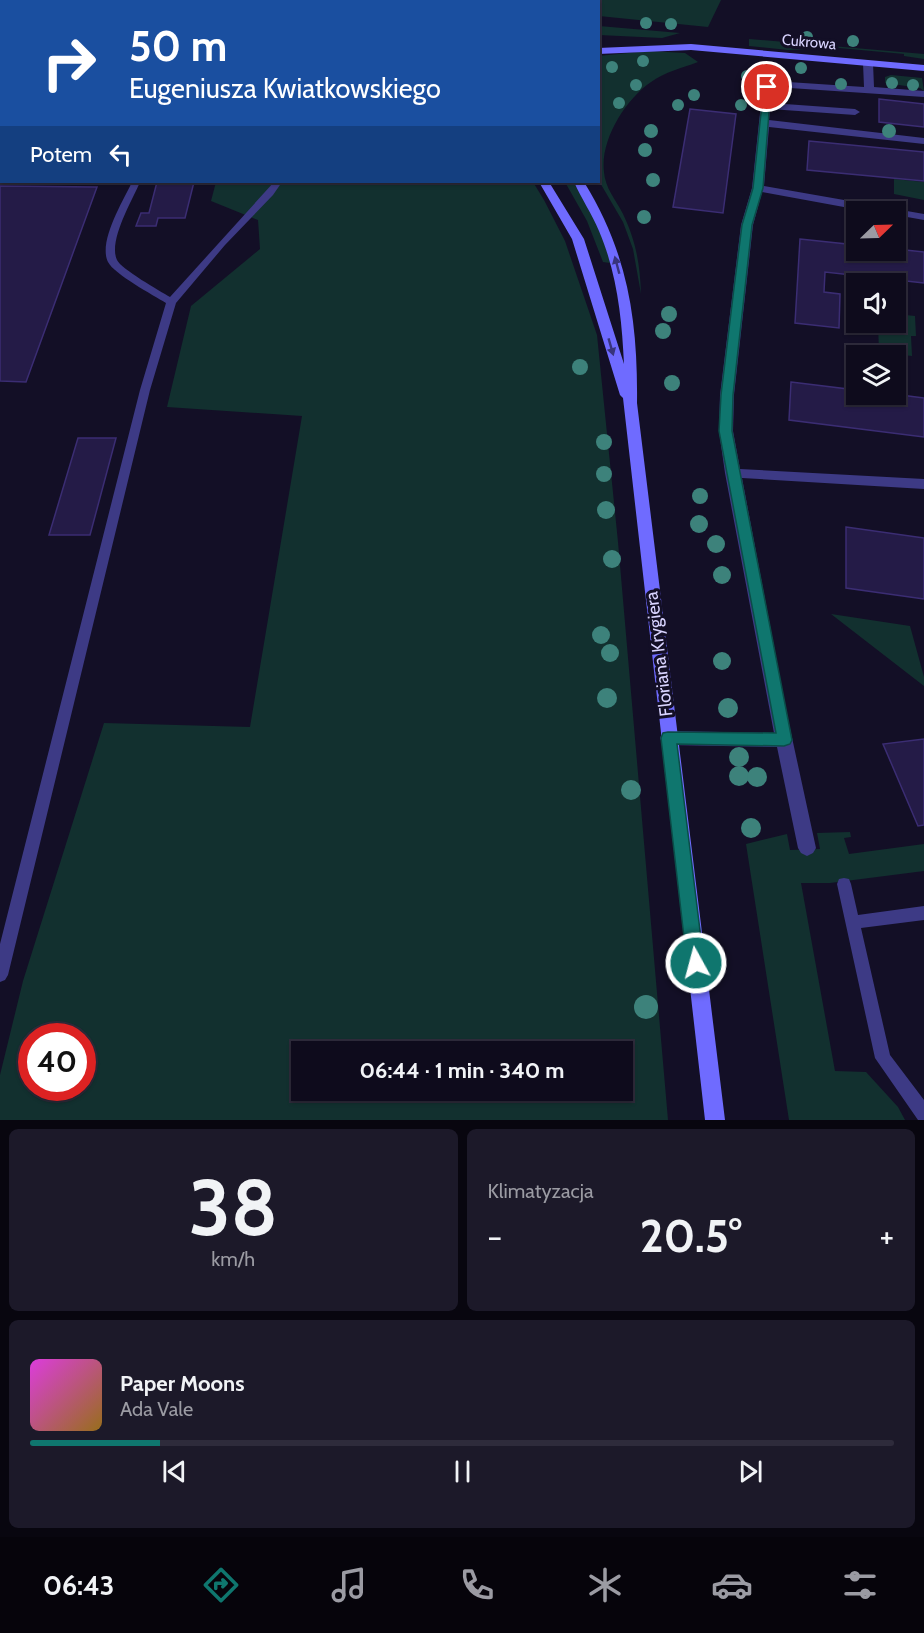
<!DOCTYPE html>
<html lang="pl">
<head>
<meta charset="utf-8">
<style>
  body { margin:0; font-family:Cabin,sans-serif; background:#1c1929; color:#f1f3f6; height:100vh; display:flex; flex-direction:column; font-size:22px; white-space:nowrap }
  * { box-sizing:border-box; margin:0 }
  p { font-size:20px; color:#9b9ba3 }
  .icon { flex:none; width:33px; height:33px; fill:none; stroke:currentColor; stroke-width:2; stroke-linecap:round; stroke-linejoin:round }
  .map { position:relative; height:1120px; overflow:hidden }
  .sheet { display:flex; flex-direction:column; gap:9px; padding:9px; background:#08060f; flex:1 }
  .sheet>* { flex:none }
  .hud { position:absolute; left:0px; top:0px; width:600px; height:183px; box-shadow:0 2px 4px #0004,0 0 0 2px #2e2b3b; background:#1a4fa0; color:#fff; overflow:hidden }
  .needle { width:39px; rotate:67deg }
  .controls { position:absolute; left:846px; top:201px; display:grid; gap:12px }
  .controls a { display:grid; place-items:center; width:60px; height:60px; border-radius:0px; background:#0e0b1c; box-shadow:0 2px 4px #0004,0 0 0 2px #2e2b3b; font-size:30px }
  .speed { position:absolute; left:18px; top:1023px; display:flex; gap:12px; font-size:30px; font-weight:700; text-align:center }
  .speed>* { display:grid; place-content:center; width:78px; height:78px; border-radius:50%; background:#0e0b1c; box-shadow:0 2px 4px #0004,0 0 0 2px #2e2b3b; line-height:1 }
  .speed .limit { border:9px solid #d22; background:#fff; color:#111 }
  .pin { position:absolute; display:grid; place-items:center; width:51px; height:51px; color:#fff; margin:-26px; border:3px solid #fff; border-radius:50%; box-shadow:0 2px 6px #0007 }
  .me { position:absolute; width:66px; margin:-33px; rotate:353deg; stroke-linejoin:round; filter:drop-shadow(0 0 4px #0008) }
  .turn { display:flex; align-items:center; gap:21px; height:126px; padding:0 30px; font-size:27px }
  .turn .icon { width:78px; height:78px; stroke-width:2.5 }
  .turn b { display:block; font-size:42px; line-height:51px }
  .then { display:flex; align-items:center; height:57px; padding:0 30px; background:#0003; gap:12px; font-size:22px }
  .big { font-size:45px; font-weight:800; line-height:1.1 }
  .sheet .tile { flex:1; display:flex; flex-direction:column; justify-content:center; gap:9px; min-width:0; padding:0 21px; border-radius:9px; background:#1c1929 }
  .sheet .dial { align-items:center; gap:0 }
  .dial b { font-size:78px; line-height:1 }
  .song { display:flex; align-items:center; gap:18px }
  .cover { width:72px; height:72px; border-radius:9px; background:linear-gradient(135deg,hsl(300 70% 55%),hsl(40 70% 35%)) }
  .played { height:6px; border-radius:3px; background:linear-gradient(90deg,#0f766e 15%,#2e2b3b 15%) }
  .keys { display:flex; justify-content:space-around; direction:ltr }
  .heat { display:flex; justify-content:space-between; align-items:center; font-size:33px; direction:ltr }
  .sheet .tiles { flex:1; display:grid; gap:9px; grid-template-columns:1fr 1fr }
  .tile:last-child { grid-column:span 2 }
  .trip { position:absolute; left:291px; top:1041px; width:342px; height:60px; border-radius:0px; background:#0e0b1c; box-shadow:0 2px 4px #0004,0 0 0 2px #2e2b3b; font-weight:800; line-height:60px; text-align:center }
  .tab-bar { display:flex; height:96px; justify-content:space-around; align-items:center; background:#06040b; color:#9b9ba3 }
  .tab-bar .icon { width:42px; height:42px }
  .tab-bar .on { color:#0f766e }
  .tab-bar b { font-size:27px; color:#f1f3f6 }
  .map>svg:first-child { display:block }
</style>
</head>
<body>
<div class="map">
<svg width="924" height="1120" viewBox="0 0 924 1120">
  <rect width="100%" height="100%" fill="#130f26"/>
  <g fill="#12302f" fill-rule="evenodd">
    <path d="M438,0H721L708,27L599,16L598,2Z"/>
    <path d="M599,26L680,33L662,38L599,35Z"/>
    <path d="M749,39L924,54V59L904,56V54L839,48L788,50L749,46Z"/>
    <path d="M649,51L685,53L698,62C682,68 665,72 651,82C625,100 600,140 604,172C605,188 616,200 623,214C636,241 640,264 641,294L633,249L623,222L599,181L598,56Z"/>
    <path d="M891,75L922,78L924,91L920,88L885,83V77Z"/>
    <path d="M894,179L924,182V200L894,194Z"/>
    <path d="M216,182H533L544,200L565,241L597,335L618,542L668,1120H0V1075L23,981L104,723L250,727L302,416L167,407L191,306L260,249L258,220L211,201ZM32,1036H82V1088H32ZM302,1052H622V1090H302Z"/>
    <path d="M565,182H573C589,205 604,235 610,263L603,262L587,221Z"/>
    <path d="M896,314L915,316L916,336H911L912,356L879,352L878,323L896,322Z"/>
    <path d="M831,614L910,626L924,677V686Z"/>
    <path d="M850,832L851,837L844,838L849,854L924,844V871L830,883H801L835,1071L866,1072L898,1107L905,1120H789L746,844L787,834L790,850L820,849L817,833Z"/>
  </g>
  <g fill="#241b47" stroke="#3b2d73" stroke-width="1.5">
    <rect x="0" y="31" width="2" height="129"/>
    <path d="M879,99L924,104V127L879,122Z"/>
    <path d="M690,109L736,114L723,213L673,207Z"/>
    <path d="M809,141L924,152V181L807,170Z"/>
    <path d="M157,182H194L185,218H158L156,226H136L141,213H149Z"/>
    <path d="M0,186L97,187L26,382L0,381Z"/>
    <path d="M800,239L856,245V250L896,249L924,252V283L825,272L824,292L840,294L839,328L795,323Z"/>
    <path d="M791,382L856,390V394H893L924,398V437L789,420Z"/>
    <path d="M78,438H116L90,535H49Z"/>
    <path d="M846,527L924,538V599L846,588Z"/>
    <path d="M924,739V825L918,826L883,744Z"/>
  </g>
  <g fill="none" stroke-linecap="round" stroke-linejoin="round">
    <g fill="#3d3a85" fill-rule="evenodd">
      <path d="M132,182H140C132,201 108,241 117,260C121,269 160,291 170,297L274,182H282L273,195L225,245L176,303L150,390L8,975L5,980L0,982V944L140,390L166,303C153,295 114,274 108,262C98,242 123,201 132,182Z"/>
      <path d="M844,878L849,879L851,884L858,915L924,906V920L861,928L890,1055L924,1100V1120H918L875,1058L837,884L839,879Z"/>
    </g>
    <path fill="#3d3a85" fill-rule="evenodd" d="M868,60L873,63L874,87L924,91V97L775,87L772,88L771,103L855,109L860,112L855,115L770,109L769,120L924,138V144L769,127L764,186L924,214V220L896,215V212H871L762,192L753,225L734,395L733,431L740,469L924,479V489L742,478L786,710L816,848L813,853L807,856L801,853L798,848L777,747L668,745L662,743L660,738L662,733L668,731L774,733L725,473L719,431L720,395L741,225L752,188L763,85L773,81L864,87L863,63Z"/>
    <g fill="#6f6bff" fill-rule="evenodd">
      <path d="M120,0H139L140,2H121Z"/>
      <path d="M207,0H227L228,2H208Z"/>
      <path d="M691,44L924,65V71L691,50L598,54V48Z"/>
      <path d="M539,182H549L584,239L624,364C622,319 617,273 599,231C592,214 581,198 574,182H584C628,253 638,321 637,403L725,1120H705L623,398L620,395L572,239Z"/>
    </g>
  </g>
  <g fill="#3d827b">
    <circle cx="646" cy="23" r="6"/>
    <circle cx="671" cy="24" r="6"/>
    <circle cx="807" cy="37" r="6"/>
    <circle cx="853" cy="41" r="6"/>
    <circle cx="643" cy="61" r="6"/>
    <circle cx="612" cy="67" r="6"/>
    <circle cx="801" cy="68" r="6"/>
    <circle cx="747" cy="76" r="6"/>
    <circle cx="892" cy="83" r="6"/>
    <circle cx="841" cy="84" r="6"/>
    <circle cx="636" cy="85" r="6"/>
    <circle cx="913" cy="85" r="6"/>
    <circle cx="694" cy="95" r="6"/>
    <circle cx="619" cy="103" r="6"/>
    <circle cx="678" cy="105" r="6"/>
    <circle cx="741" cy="105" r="6"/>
    <circle cx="651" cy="131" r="7"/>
    <circle cx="889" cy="131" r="7"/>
    <circle cx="645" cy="150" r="7"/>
    <circle cx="653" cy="180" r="7"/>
    <circle cx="644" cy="217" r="7"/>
    <circle cx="669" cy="314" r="8"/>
    <circle cx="663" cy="331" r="8"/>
    <circle cx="580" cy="367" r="8"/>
    <circle cx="672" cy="383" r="8"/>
    <circle cx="604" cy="442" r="8"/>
    <circle cx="604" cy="474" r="8"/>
    <circle cx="700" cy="496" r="8"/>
    <circle cx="606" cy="510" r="9"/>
    <circle cx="699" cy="524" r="9"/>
    <circle cx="716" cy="544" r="9"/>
    <circle cx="612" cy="559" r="9"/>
    <circle cx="722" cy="575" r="9"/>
    <circle cx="601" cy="635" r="9"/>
    <circle cx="610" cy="653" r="9"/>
    <circle cx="722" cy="661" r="9"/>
    <circle cx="607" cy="698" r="10"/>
    <circle cx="728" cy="708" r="10"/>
    <circle cx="739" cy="757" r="10"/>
    <circle cx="739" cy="776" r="10"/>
    <circle cx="757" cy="777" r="10"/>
    <circle cx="631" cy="790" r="10"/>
    <circle cx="751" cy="828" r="10"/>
    <circle cx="646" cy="1007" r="12"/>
  </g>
  <defs><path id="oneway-solid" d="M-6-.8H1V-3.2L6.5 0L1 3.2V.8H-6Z" transform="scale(1.5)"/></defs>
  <g fill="#38347d">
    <use href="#oneway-solid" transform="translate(617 265) rotate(-105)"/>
    <use href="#oneway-solid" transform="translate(611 347) rotate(74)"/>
  </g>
  <path fill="#0f766e" stroke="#0a4d48" stroke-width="1.5" d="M764,85L771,87L763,188L752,225L745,288L733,395L732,431L792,740L790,744L784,746L677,744L704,963L702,968L696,971L690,968L687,963L661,738L663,733L668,732L776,733L719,431L721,395L734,288L742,225L753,188Z"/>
  <g text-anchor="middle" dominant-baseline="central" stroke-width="6" stroke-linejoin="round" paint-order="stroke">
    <g font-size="15" fill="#d9d4ff" stroke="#130f26">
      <text transform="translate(809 42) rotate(5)">Cukrowa</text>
    </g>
    <g font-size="18" fill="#d9d4ff" stroke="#130f26">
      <text transform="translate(659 654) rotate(-97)">Floriana Krygiera</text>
    </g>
  </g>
</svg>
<div class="controls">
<a><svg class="needle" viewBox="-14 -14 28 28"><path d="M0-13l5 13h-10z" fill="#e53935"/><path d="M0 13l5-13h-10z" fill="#9b9ba3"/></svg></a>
<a><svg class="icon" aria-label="sound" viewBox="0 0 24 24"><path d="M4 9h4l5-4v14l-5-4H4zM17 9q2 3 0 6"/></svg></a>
<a><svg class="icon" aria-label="layers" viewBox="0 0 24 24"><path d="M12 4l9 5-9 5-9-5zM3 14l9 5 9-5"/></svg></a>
</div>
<div class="speed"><div class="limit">40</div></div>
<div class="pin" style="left:767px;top:87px;background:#d93025"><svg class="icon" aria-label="arrive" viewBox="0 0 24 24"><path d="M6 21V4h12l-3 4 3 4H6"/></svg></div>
<svg class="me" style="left:696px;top:963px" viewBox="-20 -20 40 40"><circle r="17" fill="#0f766e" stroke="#fff" stroke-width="3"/><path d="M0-11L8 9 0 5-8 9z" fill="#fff"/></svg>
<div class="trip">06:44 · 1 min · 340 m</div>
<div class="hud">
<div class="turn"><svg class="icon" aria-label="right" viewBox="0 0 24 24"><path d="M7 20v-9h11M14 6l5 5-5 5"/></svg><div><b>50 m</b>Eugeniusza Kwiatkowskiego</div></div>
<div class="then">Potem<svg class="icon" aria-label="left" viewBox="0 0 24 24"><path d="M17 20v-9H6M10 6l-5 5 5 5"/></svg></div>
</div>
</div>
<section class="sheet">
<div class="tiles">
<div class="tile dial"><b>38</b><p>km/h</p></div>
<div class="tile"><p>Klimatyzacja</p>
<div class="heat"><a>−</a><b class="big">20.5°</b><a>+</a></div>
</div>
<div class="tile">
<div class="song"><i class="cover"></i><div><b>Paper Moons</b><p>Ada Vale</p></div></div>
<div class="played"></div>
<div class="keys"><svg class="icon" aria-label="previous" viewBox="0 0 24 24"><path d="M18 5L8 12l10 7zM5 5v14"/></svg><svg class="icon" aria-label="pause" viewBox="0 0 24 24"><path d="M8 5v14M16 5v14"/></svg><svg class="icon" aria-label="next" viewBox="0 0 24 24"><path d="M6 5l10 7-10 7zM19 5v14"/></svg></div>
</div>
</div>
</section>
<nav class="tab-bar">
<b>06:43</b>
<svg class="icon on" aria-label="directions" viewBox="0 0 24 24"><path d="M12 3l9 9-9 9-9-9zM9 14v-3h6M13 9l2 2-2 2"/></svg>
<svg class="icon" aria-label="music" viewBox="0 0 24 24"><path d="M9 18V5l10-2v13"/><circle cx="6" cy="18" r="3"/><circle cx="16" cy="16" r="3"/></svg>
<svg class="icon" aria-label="phone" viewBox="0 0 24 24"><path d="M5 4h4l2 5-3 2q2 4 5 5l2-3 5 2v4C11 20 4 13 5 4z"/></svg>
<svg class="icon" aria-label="climate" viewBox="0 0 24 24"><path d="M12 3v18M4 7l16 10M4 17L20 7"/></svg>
<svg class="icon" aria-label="car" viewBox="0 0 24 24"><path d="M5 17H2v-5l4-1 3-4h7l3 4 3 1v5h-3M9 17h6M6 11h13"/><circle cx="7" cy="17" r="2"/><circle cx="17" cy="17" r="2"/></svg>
<svg class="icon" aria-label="filters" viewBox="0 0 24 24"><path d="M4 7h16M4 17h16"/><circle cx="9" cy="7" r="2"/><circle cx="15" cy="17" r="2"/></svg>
</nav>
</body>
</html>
